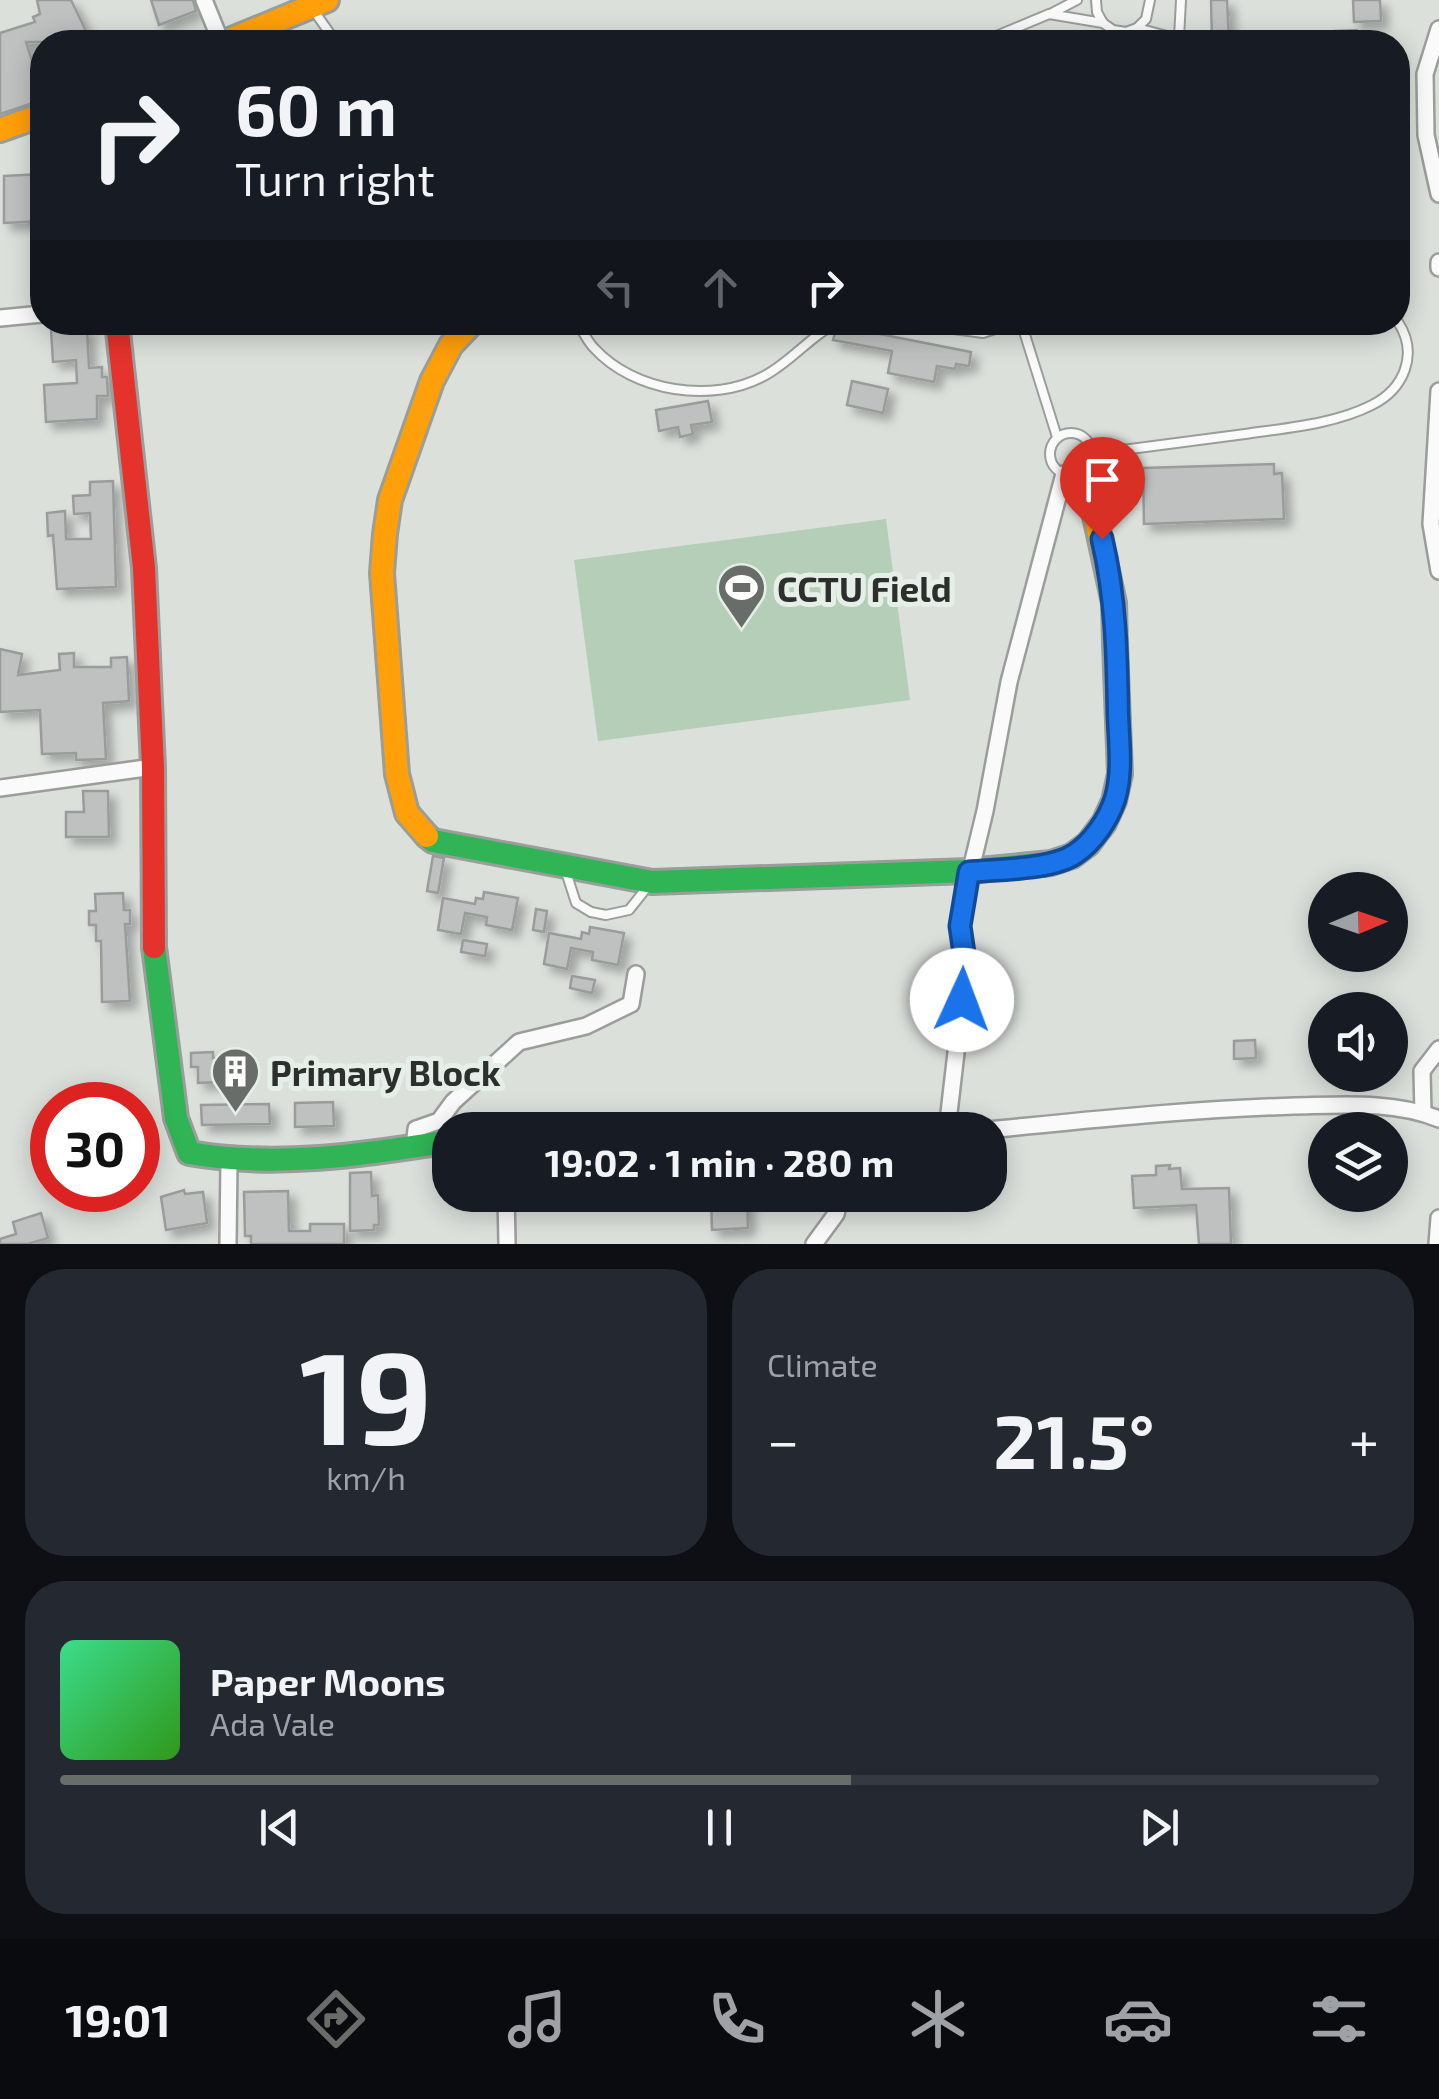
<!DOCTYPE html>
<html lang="en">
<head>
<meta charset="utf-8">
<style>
  body { margin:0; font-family:"Exo 2",sans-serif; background:#242831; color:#f1f3f6; height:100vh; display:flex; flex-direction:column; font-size:38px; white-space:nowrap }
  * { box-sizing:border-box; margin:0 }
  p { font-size:32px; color:#9ea1a6 }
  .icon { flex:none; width:55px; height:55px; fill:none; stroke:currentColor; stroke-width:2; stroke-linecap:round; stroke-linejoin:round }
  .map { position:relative; height:1244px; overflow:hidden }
  .panel { display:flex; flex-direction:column; gap:25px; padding:25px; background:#0d0f14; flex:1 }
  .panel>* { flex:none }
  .banner { position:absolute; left:30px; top:30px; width:1380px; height:305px; border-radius:40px; box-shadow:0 5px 25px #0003; background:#171b24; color:#f1f3f6; overflow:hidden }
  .needle { width:65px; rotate:88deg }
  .tools { position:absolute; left:1308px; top:872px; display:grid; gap:20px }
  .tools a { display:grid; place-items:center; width:100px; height:100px; border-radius:50%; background:#171b24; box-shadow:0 5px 25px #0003; font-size:50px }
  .speed { position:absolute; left:30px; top:1082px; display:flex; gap:20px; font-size:50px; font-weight:700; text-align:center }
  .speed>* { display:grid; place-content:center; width:130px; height:130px; border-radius:50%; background:#171b24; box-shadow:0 5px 25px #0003; line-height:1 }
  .speed .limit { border:15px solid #d22; background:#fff; color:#111 }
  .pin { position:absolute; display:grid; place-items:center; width:85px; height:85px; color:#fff; margin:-102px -42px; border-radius:50% 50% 50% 0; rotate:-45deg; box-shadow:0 0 10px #0007 }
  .pin .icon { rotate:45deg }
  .me { position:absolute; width:110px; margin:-55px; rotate:2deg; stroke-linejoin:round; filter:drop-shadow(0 0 8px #0008) }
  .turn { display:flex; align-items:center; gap:35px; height:210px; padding:0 40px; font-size:45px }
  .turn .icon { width:130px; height:130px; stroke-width:2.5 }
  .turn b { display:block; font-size:70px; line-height:85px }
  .lanes { display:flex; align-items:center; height:95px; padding:0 40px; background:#0003; justify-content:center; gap:50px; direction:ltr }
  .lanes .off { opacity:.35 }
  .big { font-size:75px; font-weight:700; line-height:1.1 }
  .panel .widget { flex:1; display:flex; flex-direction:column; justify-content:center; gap:15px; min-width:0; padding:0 35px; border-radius:40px; background:#242831 }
  .panel .dial { align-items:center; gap:0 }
  .dial b { font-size:130px; line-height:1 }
  .song { display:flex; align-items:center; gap:30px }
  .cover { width:120px; height:120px; border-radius:15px; background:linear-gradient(135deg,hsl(150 70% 55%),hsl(110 70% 35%)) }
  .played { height:10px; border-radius:5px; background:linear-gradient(90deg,#696d69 60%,#363941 60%) }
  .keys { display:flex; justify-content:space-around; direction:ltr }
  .heat { display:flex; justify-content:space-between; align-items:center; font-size:55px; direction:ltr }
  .panel .tiles { flex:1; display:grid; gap:25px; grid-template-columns:1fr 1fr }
  .widget:last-child { grid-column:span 2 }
  .trip { position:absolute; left:432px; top:1112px; width:575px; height:100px; border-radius:40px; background:#171b24; box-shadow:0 5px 25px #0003; font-weight:700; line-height:100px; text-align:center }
  .tabs { display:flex; height:160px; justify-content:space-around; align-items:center; background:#090b0e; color:#9ea1a6 }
  .tabs .icon { width:70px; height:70px }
  .tabs .current { color:#696d69 }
  .tabs b { font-size:45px; color:#f1f3f6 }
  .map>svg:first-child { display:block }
</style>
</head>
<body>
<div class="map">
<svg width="1439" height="1244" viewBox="0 0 1439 1244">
  <defs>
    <filter id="shadow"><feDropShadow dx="7" dy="7" stdDeviation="5" flood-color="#0004"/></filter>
  </defs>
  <rect width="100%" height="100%" fill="#dbe0db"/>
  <path fill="#b4ceb7" d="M886,519L910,700L598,741L574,560Z"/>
  <g fill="#bec1c0" stroke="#9a9c9c" stroke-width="2.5" filter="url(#shadow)">
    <path d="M37,0H71L86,31L62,42H26L35,70L42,67V100L0,114V33L35,22L33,17L40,14Z"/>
    <path d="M151,0H193L196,11L159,25Z"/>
    <path d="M1211,0H1227L1229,42H1212Z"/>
    <path d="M1353,0H1380L1381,21L1354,22Z"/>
    <path d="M1357,30V42H1335V31Z"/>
    <path d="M42,174V221L4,223V176Z"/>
    <path d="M844,327L971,352L969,366L956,364L955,369L937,366L934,382L888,373L892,351L833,340L835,333Z"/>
    <path d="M87,328L89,368L102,367V377H107L108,396H97V419L46,422L44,385L77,383L76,360L53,362L51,330Z"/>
    <path d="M852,381L888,389L883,413L847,405Z"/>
    <path d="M708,401L712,422L691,425L693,434L680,437L678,427L659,431L656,410Z"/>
    <path d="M1274,464V474L1282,473L1284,519L1144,524L1143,468Z"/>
    <path d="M113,481L116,587L57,589L53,535L48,536L47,513L65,511L66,539H91L90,513L74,514L73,496L90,495V482Z"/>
    <path d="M0,649L22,654L18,675L60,670L59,654L74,653V667H111V658L127,657L129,701L103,703L106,759L76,760V753L42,754L40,710L0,712Z"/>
    <path d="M83,791H108L109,837H66V812H84Z"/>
    <path d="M433,856L444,858L438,893L427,891Z"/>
    <path d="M484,892L518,898L512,930L486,925L487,917L465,913L461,934L438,930L443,898L475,904L476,898L483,899Z"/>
    <path d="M123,893L124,910H130V924H125L130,1001L102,1002L101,941H96V925H89V911H96L95,894Z"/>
    <path d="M536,909L547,911L544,932L533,930Z"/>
    <path d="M590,927L624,933L618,965L592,960L593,952L571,948L567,969L544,964L549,933L581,939L582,932L589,934Z"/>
    <path d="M463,940L487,944L485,956L461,952Z"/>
    <path d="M572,976L595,980L592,993L570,988Z"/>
    <path d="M1255,1040L1256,1058L1234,1059V1041Z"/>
    <path d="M213,1052V1058H219V1082L198,1083V1067H191V1053Z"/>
    <path d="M333,1102L334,1126L295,1127V1103Z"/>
    <path d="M269,1104L270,1124L202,1125L201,1105Z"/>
    <path d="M1170,1165L1169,1169L1180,1168L1182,1189L1229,1188L1231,1244H1199L1196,1205L1134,1208L1132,1176L1156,1175V1166Z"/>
    <path d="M371,1172L372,1196L378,1195L379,1225H374V1230L350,1231V1173Z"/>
    <path d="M184,1190L185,1194L203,1192L207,1223L166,1230L161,1197Z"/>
    <path d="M288,1191L289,1231H310V1224H344V1244H251V1236H245L244,1192Z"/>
    <path d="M711,1195H747L748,1228L712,1230Z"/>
    <path d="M41,1213L48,1238L28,1244H0V1239L16,1234L13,1222Z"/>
  </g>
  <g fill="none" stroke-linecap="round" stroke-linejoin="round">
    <defs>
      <g id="lane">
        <path d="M1096,0L1097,12L1103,23"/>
        <path d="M314,11L336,42"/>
        <path d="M1050,14L1077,0"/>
        <path d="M1137,28L1190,42"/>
        <path d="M1179,38L1181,0"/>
        <path d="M982,42L1049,14L1103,23L1113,30L1126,32L1137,28L1146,19L1150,0"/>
        <path d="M577,322C583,331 587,341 594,348C634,392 712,404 764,376C791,362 811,335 839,322"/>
        <path d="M902,322L983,333L1017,322"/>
        <path d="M1021,322L1057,437"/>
        <circle cx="1071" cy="454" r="21"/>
        <path d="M1092,454C1143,447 1194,441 1245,434C1286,428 1335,424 1372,405C1404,389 1419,354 1398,322"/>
        <path d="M566,872L576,903L591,912L606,915L629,910L649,885"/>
      </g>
      <g id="street">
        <path d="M204,0L221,42"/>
        <path d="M1439,29L1425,74L1426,135L1439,194"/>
        <path d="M1439,262V268"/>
        <path d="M0,318L42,314"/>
        <path d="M1439,391L1431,524L1439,571"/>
        <path d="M0,788L153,767"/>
        <path d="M1423,1113L1422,1071L1439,1049"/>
        <path d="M687,1130H695"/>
        <path d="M947,1130L966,967L960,926L963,902L985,811L1009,682L1064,474"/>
        <path d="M987,1130C1090,1120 1192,1109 1295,1106C1343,1105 1394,1101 1439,1119"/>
        <path d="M414,1147L416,1129L439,1121L453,1102L519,1042L586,1026L631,1004L636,974"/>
        <path d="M506,1195L507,1244"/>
        <path d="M228,1244L229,1160"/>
        <path d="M814,1244L836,1214L841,1195"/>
        <path d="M1437,1244L1439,1218"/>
      </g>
      <g id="fast">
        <path d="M427,836L433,841L652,882L969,871L1051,863L1072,856L1088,844L1104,823L1114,801L1120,774L1115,645"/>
        <path d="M154,947L176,1118L189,1153C275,1168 364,1155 450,1141"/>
      </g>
      <g id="slow">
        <path d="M225,42L327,0"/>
        <path d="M0,130L42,115"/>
        <path d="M1085,470L1114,603L1115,645"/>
        <path d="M427,836L407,813L397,774L382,573L385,534L390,500L432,381L451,345L473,322"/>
      </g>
      <path id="jam" d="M117,322L144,568L153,767L154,947"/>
    </defs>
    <use href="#lane" stroke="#9a9e9a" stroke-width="12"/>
    <use href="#street" stroke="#9a9e9a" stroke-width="20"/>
    <use href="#fast" stroke="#9a9e9a" stroke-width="28"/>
    <use href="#slow" stroke="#9a9e9a" stroke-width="28"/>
    <use href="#jam" stroke="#9a9e9a" stroke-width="28"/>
    <use href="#lane" stroke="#fafafa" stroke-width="8"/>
    <use href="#street" stroke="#fafafa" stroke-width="15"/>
    <use href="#fast" stroke="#30b455" stroke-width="22"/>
    <use href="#slow" stroke="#ff9f0a" stroke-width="22"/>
    <use href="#jam" stroke="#e5322d" stroke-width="22"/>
  </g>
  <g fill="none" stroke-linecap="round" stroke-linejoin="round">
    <defs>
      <path id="route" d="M962,1000L966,967L960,926L969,872C999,869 1051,870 1075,854C1093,842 1108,820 1115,799C1123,772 1119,743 1118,715C1117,655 1116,598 1102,539"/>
    </defs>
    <use href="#route" stroke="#114b97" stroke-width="25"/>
    <use href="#route" stroke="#1a73e8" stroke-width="18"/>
  </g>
  <defs>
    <symbol id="stadium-pin" viewBox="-11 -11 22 30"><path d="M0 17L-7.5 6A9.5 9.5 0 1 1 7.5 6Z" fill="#696d69" stroke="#e6efe7"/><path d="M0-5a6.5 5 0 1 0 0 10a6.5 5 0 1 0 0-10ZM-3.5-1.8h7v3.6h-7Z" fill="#fff"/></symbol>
    <symbol id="building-pin" viewBox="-11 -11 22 30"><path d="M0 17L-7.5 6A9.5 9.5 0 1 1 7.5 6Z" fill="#696d69" stroke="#e6efe7"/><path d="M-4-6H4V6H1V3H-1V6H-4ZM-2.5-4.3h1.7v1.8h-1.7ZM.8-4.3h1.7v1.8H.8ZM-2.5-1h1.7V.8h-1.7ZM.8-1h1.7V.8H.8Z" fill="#fff"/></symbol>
  </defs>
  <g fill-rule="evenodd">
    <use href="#stadium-pin" x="714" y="560" width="55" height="75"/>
    <use href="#building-pin" x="208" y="1044" width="55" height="75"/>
  </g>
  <g text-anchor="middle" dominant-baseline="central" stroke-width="10" stroke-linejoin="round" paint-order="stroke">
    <g font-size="35" font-weight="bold" fill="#2c2f2c" stroke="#e6efe7" text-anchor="start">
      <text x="777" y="588">CCTU Field</text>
      <text x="270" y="1072">Primary Block</text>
    </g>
  </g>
</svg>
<div class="tools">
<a><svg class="needle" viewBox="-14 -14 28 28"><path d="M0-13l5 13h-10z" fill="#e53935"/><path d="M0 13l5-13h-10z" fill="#9ea1a6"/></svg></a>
<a><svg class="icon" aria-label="sound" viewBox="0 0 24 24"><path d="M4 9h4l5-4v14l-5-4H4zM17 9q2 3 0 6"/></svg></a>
<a><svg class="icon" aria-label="layers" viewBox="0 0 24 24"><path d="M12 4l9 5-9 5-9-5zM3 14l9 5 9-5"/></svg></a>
</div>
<div class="speed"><div class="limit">30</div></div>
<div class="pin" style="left:1102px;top:539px;background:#d93025"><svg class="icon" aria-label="arrive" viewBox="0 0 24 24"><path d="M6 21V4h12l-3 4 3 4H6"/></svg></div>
<svg class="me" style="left:962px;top:1000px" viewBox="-20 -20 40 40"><circle r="19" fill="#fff"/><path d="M0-13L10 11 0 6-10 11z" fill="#1a73e8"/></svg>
<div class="trip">19:02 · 1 min · 280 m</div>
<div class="banner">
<div class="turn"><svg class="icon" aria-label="right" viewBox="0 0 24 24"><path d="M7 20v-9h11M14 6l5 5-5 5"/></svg><div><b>60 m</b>Turn right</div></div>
<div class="lanes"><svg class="icon off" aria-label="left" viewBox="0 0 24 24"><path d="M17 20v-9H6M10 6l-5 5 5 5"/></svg><svg class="icon off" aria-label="ahead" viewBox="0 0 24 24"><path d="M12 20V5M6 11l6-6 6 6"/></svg><svg class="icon" aria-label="right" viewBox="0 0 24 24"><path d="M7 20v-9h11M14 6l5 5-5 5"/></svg></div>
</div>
</div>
<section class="panel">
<div class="tiles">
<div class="widget dial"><b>19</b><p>km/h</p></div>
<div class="widget"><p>Climate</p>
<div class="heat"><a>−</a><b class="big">21.5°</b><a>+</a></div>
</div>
<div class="widget">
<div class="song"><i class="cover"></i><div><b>Paper Moons</b><p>Ada Vale</p></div></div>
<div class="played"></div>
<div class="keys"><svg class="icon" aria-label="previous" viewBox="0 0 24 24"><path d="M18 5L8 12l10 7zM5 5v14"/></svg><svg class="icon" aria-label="pause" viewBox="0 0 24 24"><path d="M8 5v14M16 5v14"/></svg><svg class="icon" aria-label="next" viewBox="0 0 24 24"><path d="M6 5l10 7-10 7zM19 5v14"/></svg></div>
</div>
</div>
</section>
<nav class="tabs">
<b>19:01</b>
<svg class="icon current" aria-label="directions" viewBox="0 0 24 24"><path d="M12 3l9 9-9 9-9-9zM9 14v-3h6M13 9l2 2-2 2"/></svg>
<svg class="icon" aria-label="music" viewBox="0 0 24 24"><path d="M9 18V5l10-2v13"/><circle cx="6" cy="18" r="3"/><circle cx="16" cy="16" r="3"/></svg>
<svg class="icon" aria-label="phone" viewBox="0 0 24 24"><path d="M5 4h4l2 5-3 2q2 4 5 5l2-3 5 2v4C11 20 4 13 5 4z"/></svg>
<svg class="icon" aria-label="climate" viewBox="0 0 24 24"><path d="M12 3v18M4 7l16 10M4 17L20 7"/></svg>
<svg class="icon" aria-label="car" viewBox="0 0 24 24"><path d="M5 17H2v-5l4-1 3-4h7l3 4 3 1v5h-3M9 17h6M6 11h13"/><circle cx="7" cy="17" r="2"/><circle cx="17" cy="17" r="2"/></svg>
<svg class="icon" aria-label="filters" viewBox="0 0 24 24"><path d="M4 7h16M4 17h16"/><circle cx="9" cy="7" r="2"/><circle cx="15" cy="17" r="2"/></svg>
</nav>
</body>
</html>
